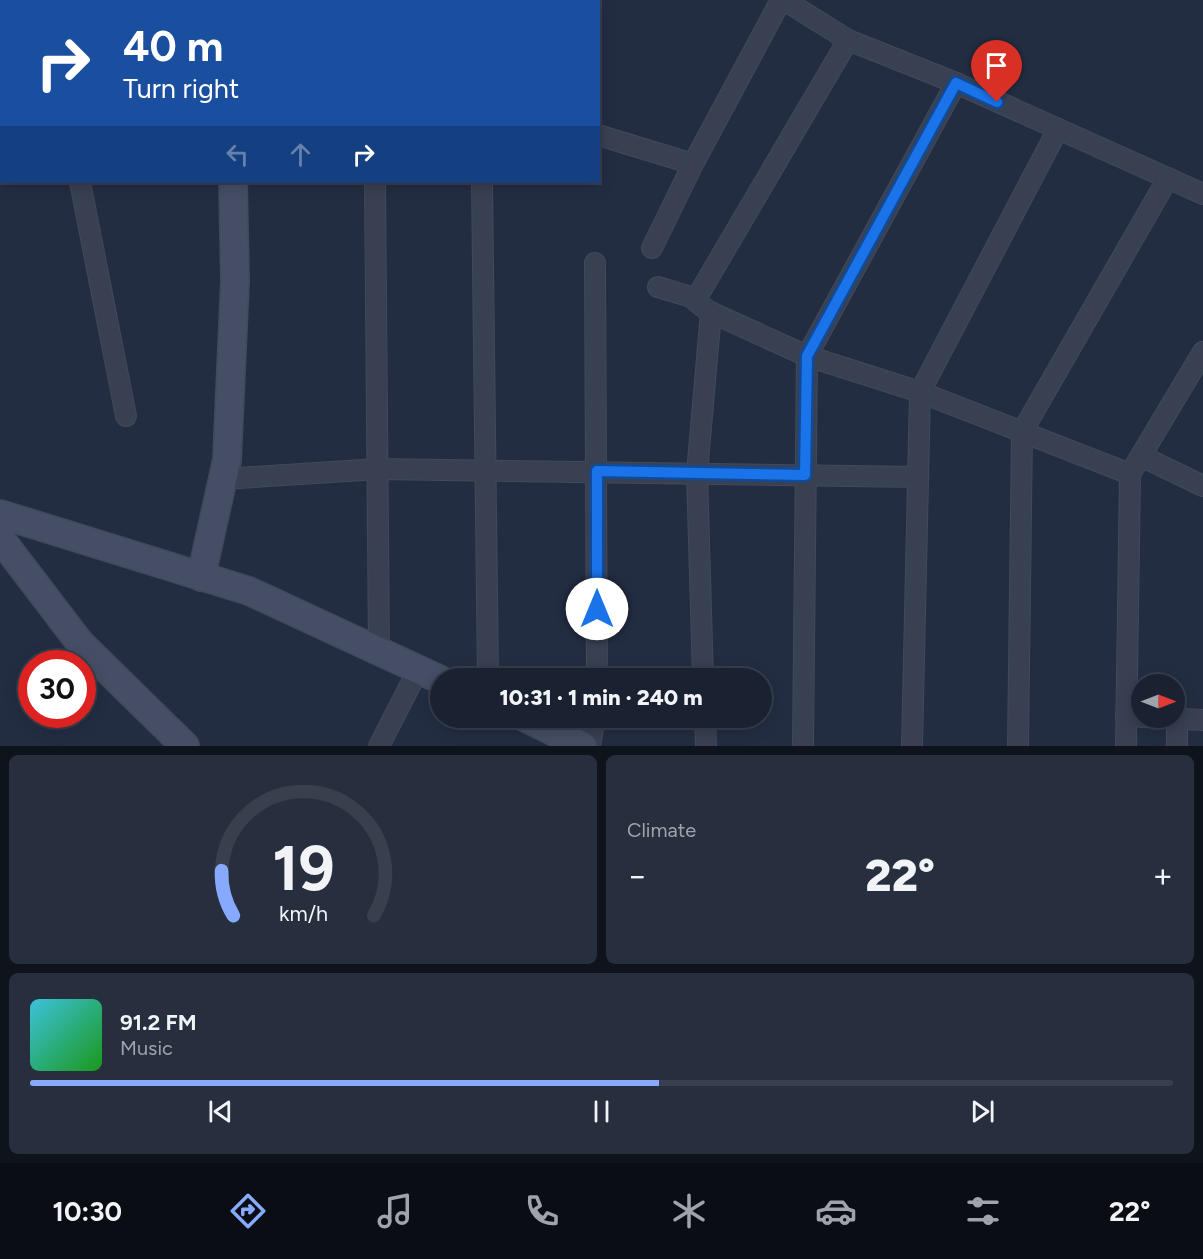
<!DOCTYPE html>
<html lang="en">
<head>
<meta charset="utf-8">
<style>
  body { margin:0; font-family:Figtree,sans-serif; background:#272f3e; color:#f1f3f6; height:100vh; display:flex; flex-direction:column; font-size:22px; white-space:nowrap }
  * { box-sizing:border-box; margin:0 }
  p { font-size:20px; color:#9fa4ac }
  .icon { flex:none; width:33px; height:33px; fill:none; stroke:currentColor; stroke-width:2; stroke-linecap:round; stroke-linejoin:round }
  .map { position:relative; height:746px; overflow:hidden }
  .side { display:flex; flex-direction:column; gap:9px; padding:9px; background:#0e131c; flex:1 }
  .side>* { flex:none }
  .guide { position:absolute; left:0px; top:0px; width:600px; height:183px; box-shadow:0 3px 15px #0003,0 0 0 2px #383f4d; background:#1a4fa0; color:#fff; overflow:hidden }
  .needle { width:39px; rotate:90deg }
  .controls { position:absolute; left:1131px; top:674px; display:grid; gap:12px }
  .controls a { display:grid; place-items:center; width:54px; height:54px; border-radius:50%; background:#1a2232; box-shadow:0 3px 15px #0003,0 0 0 2px #383f4d; font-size:30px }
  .speed { position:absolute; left:18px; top:650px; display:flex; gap:12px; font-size:30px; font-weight:700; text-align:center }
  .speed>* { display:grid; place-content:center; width:78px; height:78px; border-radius:50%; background:#1a2232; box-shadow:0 3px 15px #0003,0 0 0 2px #383f4d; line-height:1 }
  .speed .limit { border:9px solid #d22; background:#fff; color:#111 }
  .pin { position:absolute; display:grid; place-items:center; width:51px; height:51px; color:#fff; margin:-62px -26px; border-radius:50% 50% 50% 0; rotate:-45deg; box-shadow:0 0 6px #0007 }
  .pin .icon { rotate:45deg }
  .me { position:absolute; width:66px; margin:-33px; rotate:0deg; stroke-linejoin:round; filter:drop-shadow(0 0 4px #0008) }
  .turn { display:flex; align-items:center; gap:21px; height:126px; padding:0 24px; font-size:27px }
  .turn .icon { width:78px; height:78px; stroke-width:2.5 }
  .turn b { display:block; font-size:42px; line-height:51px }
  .lanes { display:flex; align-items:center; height:57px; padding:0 24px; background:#0003; justify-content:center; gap:30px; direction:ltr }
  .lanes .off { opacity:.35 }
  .big { font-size:45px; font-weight:800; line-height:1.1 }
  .side .tile { flex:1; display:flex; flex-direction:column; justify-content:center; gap:9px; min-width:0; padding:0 21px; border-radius:9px; background:#272f3e }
  .side .dial { align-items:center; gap:0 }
  .dial svg { height:156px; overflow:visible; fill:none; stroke:#383f4d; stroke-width:7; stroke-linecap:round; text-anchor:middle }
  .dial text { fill:#f1f3f6; stroke:none }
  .song { display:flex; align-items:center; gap:18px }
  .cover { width:72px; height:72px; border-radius:9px; background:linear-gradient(135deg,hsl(190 70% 55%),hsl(120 70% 35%)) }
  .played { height:6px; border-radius:3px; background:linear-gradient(90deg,#87a9ff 55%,#383f4d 55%) }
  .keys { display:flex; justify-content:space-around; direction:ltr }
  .heat { display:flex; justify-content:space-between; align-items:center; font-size:33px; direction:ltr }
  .side .tiles { flex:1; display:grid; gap:9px; grid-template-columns:1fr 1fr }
  .tile:last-child { grid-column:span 2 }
  .trip { position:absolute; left:430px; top:668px; width:342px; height:60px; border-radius:30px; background:#1a2232; box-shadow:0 3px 15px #0003,0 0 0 2px #383f4d; font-weight:800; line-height:60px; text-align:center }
  .tab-bar { display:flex; height:96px; justify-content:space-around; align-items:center; background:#0a0e14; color:#9fa4ac }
  .tab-bar .icon { width:42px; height:42px }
  .tab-bar .selected { color:#87a9ff }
  .tab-bar b { font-size:27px; color:#f1f3f6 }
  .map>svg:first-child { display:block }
</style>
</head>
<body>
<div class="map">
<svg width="1203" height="746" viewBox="0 0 1203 746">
  <rect width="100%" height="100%" fill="#232d42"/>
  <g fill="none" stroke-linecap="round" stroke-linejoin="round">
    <defs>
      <g id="street">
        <path d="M45,0V2"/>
        <path d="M374,0V2"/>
        <path d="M784,0L848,40L956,83L1203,194"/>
        <path d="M504,2V0"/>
        <path d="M598,135L693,164"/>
        <path d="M80,182L126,416"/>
        <path d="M375,182L379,652"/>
        <path d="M482,182L488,678"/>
        <path d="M652,248L693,164L781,0"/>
        <path d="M595,263L597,678"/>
        <path d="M658,287L691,297L708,311L807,356L920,392L1130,474"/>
        <path d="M696,299L848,40"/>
        <path d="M1141,456L1203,486"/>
        <path d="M223,479L378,469L918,477"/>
        <path d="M703,678L697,473L711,312"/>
        <path d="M1126,716L1203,720"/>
        <path d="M705,717L706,746"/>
        <path d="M379,746L418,670"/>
        <path d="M590,746L595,717"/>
        <path d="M803,746L807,356L956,83"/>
        <path d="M912,746L920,392L1058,129"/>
        <path d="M1018,746L1022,432L1168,178"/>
        <path d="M1126,746L1130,474L1203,352"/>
        <path d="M1177,746V720"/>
      </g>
      <g id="secondary">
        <path d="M231,2V0"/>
        <path d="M0,514L249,591L441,680"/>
        <path d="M0,538L80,643L185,746"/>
        <path d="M201,577L227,460L235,281L233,182"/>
        <path d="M524,717L583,746"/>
      </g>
    </defs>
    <use href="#street" stroke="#41495b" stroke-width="22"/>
    <use href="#secondary" stroke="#41495b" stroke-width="30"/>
    <use href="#street" stroke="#384052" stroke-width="20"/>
    <use href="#secondary" stroke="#454e65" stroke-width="27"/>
  </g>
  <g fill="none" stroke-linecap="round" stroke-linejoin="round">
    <defs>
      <path id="route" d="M597,609V471L805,475L807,356L956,83L997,102"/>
    </defs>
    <use href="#route" stroke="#114b97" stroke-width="15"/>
    <use href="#route" stroke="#1a73e8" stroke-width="10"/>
  </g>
</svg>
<div class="controls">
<a><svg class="needle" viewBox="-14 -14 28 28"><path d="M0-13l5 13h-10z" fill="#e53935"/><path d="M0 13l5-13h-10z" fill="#9fa4ac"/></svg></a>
</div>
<div class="speed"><div class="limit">30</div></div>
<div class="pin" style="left:997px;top:102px;background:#d93025"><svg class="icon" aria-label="arrive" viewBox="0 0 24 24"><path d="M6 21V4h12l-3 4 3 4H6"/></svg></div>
<svg class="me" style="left:597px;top:609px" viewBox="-20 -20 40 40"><circle r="19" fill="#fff"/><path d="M0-13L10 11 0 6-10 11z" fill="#1a73e8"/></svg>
<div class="trip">10:31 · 1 min · 240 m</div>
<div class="guide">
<div class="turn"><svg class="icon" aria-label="right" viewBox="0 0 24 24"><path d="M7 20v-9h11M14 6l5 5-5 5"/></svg><div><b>40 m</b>Turn right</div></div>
<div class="lanes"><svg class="icon off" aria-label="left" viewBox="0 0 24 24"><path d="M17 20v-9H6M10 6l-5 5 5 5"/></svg><svg class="icon off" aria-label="ahead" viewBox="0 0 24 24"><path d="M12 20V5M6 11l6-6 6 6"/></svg><svg class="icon" aria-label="right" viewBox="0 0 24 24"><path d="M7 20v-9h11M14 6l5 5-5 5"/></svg></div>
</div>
</div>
<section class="side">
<div class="tiles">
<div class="tile dial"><svg viewBox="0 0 100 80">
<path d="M14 69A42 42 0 1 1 86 69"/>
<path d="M14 69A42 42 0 0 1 8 46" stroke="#87a9ff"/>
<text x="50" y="56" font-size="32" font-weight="700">19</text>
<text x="50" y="72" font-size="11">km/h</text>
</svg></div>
<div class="tile"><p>Climate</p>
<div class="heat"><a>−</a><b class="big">22°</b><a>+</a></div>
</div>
<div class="tile">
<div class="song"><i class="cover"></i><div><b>91.2 FM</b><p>Music</p></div></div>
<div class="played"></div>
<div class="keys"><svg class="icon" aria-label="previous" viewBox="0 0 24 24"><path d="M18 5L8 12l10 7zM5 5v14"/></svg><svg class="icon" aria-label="pause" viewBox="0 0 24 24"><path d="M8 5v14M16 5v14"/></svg><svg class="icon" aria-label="next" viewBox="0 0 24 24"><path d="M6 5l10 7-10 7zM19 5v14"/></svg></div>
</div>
</div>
</section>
<nav class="tab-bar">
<b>10:30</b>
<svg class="icon selected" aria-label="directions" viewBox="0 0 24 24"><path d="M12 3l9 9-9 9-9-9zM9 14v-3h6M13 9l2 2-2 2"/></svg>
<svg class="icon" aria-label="music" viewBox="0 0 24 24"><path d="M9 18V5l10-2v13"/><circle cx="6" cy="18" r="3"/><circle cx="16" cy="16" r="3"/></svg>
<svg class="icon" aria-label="phone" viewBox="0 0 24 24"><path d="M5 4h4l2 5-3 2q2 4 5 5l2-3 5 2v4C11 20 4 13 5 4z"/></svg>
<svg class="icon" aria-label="climate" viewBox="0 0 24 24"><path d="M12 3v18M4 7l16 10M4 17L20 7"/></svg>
<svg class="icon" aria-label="car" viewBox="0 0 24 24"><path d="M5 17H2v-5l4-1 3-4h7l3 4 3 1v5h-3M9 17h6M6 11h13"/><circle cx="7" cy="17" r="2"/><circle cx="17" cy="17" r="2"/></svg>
<svg class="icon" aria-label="filters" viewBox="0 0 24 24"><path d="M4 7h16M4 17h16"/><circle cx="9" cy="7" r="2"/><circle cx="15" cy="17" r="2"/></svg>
<b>22°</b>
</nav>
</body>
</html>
